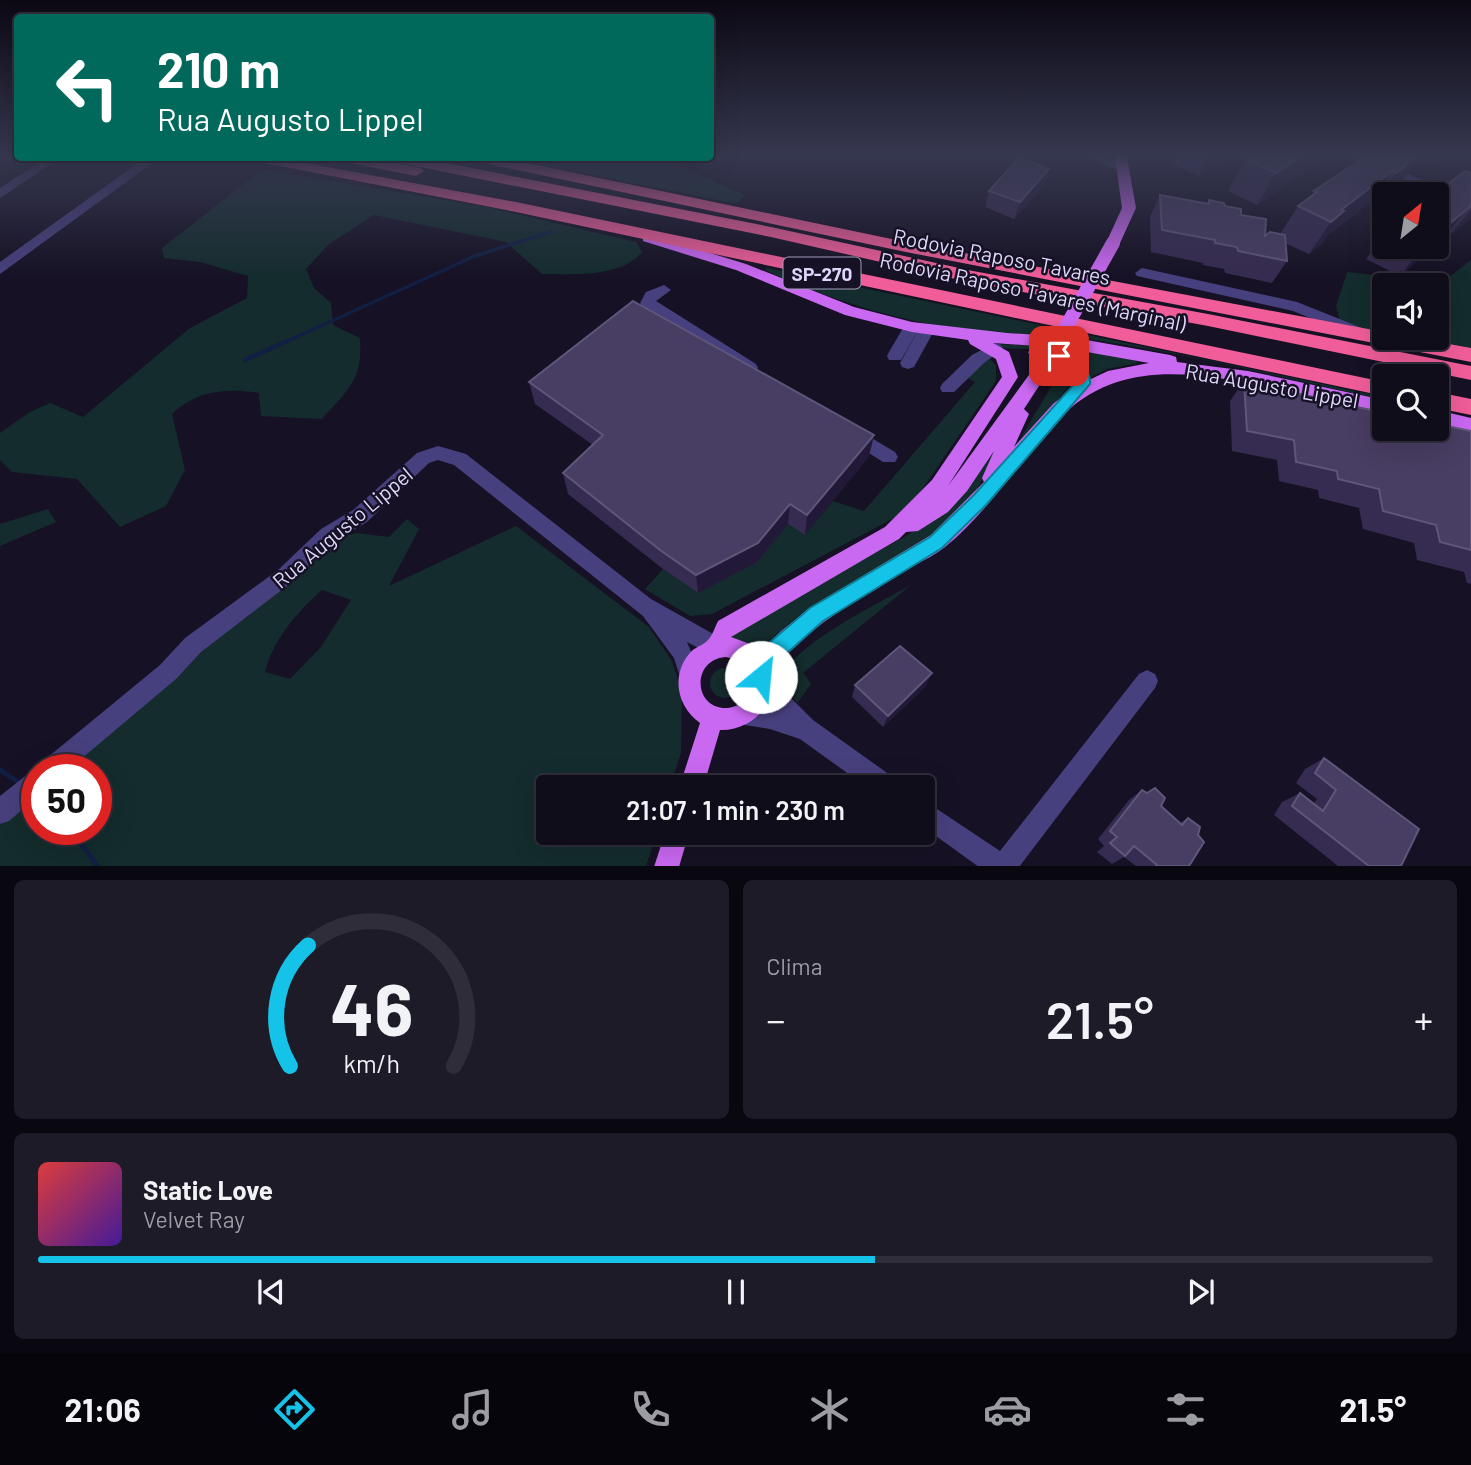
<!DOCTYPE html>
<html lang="pt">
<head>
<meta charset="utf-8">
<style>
  body { margin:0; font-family:Barlow,sans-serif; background:#1e1b28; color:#f1f3f6; height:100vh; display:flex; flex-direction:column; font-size:26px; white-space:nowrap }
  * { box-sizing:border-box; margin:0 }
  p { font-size:23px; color:#9c9ca3 }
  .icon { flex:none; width:38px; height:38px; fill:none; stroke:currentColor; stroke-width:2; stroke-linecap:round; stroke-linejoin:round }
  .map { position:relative; height:866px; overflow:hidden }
  .sheet { display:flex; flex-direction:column; gap:14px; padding:14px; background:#09070f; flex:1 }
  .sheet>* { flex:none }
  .guide { position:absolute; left:14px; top:14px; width:700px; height:147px; border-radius:7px; box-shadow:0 7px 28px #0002,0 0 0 2px #302d3a; background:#00695c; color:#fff; overflow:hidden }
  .needle { width:46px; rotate:30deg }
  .buttons { position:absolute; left:1372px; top:182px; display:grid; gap:14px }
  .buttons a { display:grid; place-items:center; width:77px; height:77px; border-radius:7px; background:#100d1b; box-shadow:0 7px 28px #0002,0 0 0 2px #302d3a; font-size:35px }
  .speed { position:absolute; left:21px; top:754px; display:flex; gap:14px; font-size:35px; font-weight:700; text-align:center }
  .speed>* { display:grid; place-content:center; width:91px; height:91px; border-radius:50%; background:#100d1b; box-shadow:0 7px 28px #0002,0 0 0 2px #302d3a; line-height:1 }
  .speed .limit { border:10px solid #d22; background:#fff; color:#111 }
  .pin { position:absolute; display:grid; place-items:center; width:60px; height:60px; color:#fff; margin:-30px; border-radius:14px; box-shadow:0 4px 10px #0006 }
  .me { position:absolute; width:77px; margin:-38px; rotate:28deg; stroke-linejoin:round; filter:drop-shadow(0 0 5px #0008) }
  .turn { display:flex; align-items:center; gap:24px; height:147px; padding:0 28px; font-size:32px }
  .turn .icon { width:91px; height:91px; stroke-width:2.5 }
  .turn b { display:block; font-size:49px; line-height:60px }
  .big { font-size:52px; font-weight:600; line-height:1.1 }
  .sheet .widget { flex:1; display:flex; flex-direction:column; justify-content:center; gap:10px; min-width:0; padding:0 24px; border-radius:10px; background:#1e1b28 }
  .sheet .dial { align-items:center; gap:0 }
  .dial svg { height:182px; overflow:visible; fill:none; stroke:#302d3a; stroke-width:7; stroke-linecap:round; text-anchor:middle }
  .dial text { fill:#f1f3f6; stroke:none }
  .song { display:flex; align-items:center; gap:21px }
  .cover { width:84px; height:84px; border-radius:10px; background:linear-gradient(135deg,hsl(0 70% 55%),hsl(260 70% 35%)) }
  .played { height:7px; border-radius:4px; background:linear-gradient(90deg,#15c3e9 60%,#302d3a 60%) }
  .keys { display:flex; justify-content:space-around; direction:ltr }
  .heat { display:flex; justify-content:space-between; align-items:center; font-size:38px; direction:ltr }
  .sheet .tiles { flex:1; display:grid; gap:14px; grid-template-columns:1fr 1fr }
  .widget:last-child { grid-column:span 2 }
  .trip { position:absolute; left:536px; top:775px; width:399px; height:70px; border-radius:7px; background:#100d1b; box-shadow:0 7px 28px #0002,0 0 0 2px #302d3a; font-weight:600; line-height:70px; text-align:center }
  .dock { display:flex; height:112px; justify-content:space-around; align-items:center; background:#06050b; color:#9c9ca3 }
  .dock .icon { width:49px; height:49px }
  .dock .current { color:#15c3e9 }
  .dock b { font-size:32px; color:#f1f3f6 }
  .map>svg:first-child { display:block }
</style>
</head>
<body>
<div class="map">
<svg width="1471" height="867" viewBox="0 0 1471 867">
  <rect width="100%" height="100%" fill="#161124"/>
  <g fill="#142c2d" fill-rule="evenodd">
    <path d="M512,158H662L745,195L738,202L732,203Z"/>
    <path d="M267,170L487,207L636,242L642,252C621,278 573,274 542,274L506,242L374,215L329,244L306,269L314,288L331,303L333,325L360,338C363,380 348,390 322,419L261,416L259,393C227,388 197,390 172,414L185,470L166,506L120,527L77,479L12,472L0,460V433L28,413L50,403L83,417L190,328L247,298L248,276L200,262L164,258L162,248L259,172Z"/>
    <path d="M1471,260V351L1404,338H1437V285H1384V334L1341,325L1336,306L1347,272L1443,282Z"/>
    <path d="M767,268L1384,397V400C1288,379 1191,354 1094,340C1064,336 1034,337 1004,335C920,327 841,305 765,270Z"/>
    <path d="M998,344L1067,348L1133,359L1138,363L1107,369L1090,378C1074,344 1032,351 1002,348Z"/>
    <path d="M990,359L996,365V381L911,506L896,517L712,614L690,616L645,589L663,569L698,593L757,562L788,524L805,535L833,501L864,511L975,382L966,377L976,366Z"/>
    <path d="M1064,365L1075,376C1071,387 1025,437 1013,451Z"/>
    <path d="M995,446L1001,447L975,493L928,539L803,612L760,648L730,637L762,616L906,536L949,506Z"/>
    <path d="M48,509L56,522L0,546V524Z"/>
    <path d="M407,519L419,529L389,586L516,526L649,627L672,661L682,693L681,753L670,787L548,788V833H657L646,866H0V825L37,794V830H96V770H64L207,643L246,618L339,537L357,533L389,537ZM322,590L351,600L321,647L290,679L265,672C273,640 297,612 322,590Z"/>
    <path d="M911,585L803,673L811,684L797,703C792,696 786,687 785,678C785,648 885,600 911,585Z"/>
    <circle cx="725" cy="683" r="15"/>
  </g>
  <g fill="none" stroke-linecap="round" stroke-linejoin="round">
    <g stroke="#111f43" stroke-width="3.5">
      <path d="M601,165L615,158"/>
      <path d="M283,343L475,256L551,232"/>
    </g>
    <path stroke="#111f43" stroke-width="4.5" d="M245,360L287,341"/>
    <g stroke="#111f43" stroke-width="5">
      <path d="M0,770L17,781"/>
      <path d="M71,830L98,867"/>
    </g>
    <g fill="#47407e" fill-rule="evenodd">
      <path d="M1087,157H1105L1130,168L1129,171H1119Z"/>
      <path d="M1352,157H1368L1471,201V210Z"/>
      <path d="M46,158H60L0,198V188Z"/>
      <path d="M145,158H159L0,274V262Z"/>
      <path d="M1142,268L1297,302L1362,328L1364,332L1356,337L1293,311L1137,276L1135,273Z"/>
      <path d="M664,285L671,290L656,301L756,364L758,368L756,372H744L643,307L640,303L646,292Z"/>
      <path d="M912,322L920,327L901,360H889L887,356L889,352L906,323Z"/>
      <path d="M927,324L935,329L914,367L908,369L902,367L900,363L921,325Z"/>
      <path d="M995,343L1001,345L1003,349L984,363L954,392H942L940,388L942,384L972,355Z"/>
      <path d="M853,427L895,452L898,457L895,462H883L847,439L844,434L847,429Z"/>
      <path d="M438,446L466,454L651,599L724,640L727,647L724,654L716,657L687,642L700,673L697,680L689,683L681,680L674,658L643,616L454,465L438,460L429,463L367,522L335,541L292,582L201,652L176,679L68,770H37V797L9,821L0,824V796L29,773L37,769L38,770L42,762L160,665L185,638L278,570L321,529L353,510L417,453Z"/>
      <path d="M1147,670L1155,674L1158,681L1155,688L1019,867H979L922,826V799L1000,851L1139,674Z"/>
      <path d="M762,674L770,677L813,720L897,780L901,788H868L800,739L770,729L732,723L729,715L732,707L740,704L765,706L751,685L754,677Z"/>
    </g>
    <g fill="#c968f1" fill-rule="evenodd">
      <path d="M1115,157H1127L1136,208L1120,243L1113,247L1106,243L1122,208Z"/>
      <path d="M648,234L746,264L854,307L912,322L1007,333L1070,337L1170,355L1176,357L1177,362L1248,371L1384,400V412C1348,405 1312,397 1276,389C1203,374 1125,357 1065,413C1022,455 992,509 945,547C933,557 917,563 904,571C856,600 805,628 771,674C777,705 751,731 720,730L703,788H679L700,723C677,707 671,676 689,654C694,647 702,646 707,641C712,637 715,627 718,621L885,527L932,480L1002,377L996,359L970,344L968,340L912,332L845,315L736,270L643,241V235ZM993,343L1036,346L1028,352L1030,356C1049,361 1062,362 1075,378L1072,390L1054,403L1014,447L1029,414L1024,409L1048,372L1040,366L1034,368L948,486L1018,377L1009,352ZM1039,347L1070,349L1149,363L1108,371L1091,379L1075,358ZM994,451L982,478L984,482L931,535L816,604L781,631L760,653L750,644L731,637L899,539L906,532L918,531L948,512L967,491ZM725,657C755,660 760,705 728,708C693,710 691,660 725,657Z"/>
      <path d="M1437,410L1471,418V432L1437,424Z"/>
      <path d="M665,833H689L679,867H654Z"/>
    </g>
    <g fill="#f05d98" fill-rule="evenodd">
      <path d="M252,158H279L516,202L1384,382V396L516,212L255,161Z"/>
      <path d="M343,158H371L421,168L424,171L416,176L350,163Z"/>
      <path d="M392,158H421L771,227L973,271L1208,314L1471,366V380L1208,326L973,283L771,237L400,163Z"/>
      <path d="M476,158H503L906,242L1384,332V338H1416L1471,348V362L906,252L484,163Z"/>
      <path d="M1437,392L1471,399V415L1437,408Z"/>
    </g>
    <path stroke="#c968f1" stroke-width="14" d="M1057,343L1113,243"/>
    <path stroke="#c968f1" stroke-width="18" d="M1040,372L1058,341"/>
  </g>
  <g fill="#362b50">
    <path d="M1176,157H1230L1199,176L1172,164Z"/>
    <path d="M1329,157L1257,205L1228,191L1246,159Z"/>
    <path d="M1365,157H1420L1400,184L1386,194H1384V196L1373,205L1369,203L1328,235L1322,244L1309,254L1285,243L1287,261L1272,283L1225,273L1224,269L1203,265V263L1151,252L1150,217L1160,195L1207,204L1209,200L1225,206L1241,215L1265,236L1280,234L1298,206L1309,198L1314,191Z"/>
    <path d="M1049,169L1044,186L1014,219L985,207L989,191Z"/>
    <path d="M1471,173V218L1446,239L1443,238L1437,244V194Z"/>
    <path d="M1384,235V247H1433L1400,276L1366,259Z"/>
    <path d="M1244,381L1384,429L1471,431V584L1467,583L1464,572L1417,560L1414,543L1363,529L1359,508L1319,498L1318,490L1279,481L1277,460L1232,451L1230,401Z"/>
    <path d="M529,382L874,435L869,456L805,535L788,524L757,562L698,593L663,569L568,494L563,473L593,445L535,404Z"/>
    <path d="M855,685L926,686L883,727L852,697Z"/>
    <path d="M1324,758L1401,866H1338L1274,815L1282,802L1300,793L1314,803L1317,799L1296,783L1305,769Z"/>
    <path d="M1142,790L1180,823L1188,818L1189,866H1136L1124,857L1112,864L1097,852L1104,846L1098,839L1129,800Z"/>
  </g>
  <g fill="#211937">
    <path d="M1209,157H1230L1199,176Z"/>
    <path d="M1300,157H1329L1257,205L1276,173Z"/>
    <path d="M1417,157H1420L1400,184L1386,194H1384V196L1373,205L1396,173Z"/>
    <path d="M1049,169L1044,186L1014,219L1020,202Z"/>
    <path d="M1392,171L1369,203L1328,235L1322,244L1309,254L1331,222L1341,210Z"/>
    <path d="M1470,206L1443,238L1437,244V234Z"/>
    <path d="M1471,210V218L1446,239Z"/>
    <path d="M1423,247H1433L1400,276Z"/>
    <path d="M874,435L869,456L805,535L807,515Z"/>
    <path d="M790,504L788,524L757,562L698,593L696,575Z"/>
    <path d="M932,673L926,686L883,727L888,716Z"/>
  </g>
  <g fill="#483d62" stroke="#5f567a" stroke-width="2">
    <path d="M1250,157H1300L1276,173L1246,159Z"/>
    <path d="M1365,157H1417L1396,173L1392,171L1341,210L1344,211L1331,222L1298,206L1317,192L1314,191Z"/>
    <path d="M1019,158L1049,169L1020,202L989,191Z"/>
    <path d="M1465,171L1471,173V206L1437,234V194H1434Z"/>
    <path d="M1160,195L1209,204V200L1224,203L1225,206L1241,209V215L1266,219L1265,236L1270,232L1285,235L1287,261L1238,251L1237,247L1215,243V240L1162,230Z"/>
    <path d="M633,301L874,435L807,515L790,504L758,543L696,575L660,550L563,473L603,435L529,382Z"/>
    <path d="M1244,381L1384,413V429H1437V424L1471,431V550L1440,542L1436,525L1383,511L1379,489L1338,479L1337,471L1296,462L1294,440L1247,431Z"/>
    <path d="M900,646L932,673L888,716L855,685Z"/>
    <path d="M1324,758L1419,829L1401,866H1369L1292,806L1300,793L1323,811L1336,790L1315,773Z"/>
    <path d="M1155,788L1165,798L1161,806L1182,825L1188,818L1200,827L1198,835L1204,842L1189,866H1156L1157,865L1134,846L1125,856L1110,843L1117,837L1110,831L1142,790L1147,793Z"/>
  </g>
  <linearGradient id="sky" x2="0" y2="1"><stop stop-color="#0c0914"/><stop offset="0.56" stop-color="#363850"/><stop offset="1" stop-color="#363850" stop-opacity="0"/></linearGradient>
  <rect width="1471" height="278" fill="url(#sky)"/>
  <path fill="#15c3e9" stroke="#0e7f97" stroke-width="2" d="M1059,351C1074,355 1091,367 1090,384L986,505L942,548L823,621L777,662L770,672L768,684L761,687L754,684L750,670L763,648L810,608L930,537L974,495L1075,383L1072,371L1052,356Z"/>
  <g text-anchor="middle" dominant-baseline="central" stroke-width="5" stroke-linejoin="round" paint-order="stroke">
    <rect fill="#161124" stroke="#a29cba" stroke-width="2" x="783.5" y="257.5" width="77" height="31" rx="5"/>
    <g font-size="19" font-weight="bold" fill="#ded7fb">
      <text x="822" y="273">SP-270</text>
    </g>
    <g font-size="21" fill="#ded7fb" stroke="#161124">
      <text transform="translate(1002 256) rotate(11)">Rodovia Raposo Tavares</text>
      <text transform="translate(1033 291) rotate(12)">Rodovia Raposo Tavares (Marginal)</text>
      <text transform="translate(1272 385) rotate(10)">Rua Augusto Lippel</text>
      <text transform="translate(342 527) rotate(-40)">Rua Augusto Lippel</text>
    </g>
  </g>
</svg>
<div class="buttons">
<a><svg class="needle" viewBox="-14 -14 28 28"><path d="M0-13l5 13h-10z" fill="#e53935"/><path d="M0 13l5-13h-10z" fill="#9c9ca3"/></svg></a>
<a><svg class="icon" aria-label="sound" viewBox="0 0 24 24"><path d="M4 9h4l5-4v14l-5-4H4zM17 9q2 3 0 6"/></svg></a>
<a><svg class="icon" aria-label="search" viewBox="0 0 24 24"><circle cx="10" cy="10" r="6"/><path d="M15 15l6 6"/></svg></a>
</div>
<div class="speed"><div class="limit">50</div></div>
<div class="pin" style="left:1059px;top:356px;background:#d93025"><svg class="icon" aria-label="arrive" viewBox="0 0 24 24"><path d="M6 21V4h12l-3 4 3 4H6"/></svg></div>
<svg class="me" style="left:761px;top:677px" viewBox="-20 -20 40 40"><circle r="19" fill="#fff"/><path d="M0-13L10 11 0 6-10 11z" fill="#15c3e9"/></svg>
<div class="trip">21:07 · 1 min · 230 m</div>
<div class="guide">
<div class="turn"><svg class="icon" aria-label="left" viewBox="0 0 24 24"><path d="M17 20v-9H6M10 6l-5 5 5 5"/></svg><div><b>210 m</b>Rua Augusto Lippel</div></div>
</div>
</div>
<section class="sheet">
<div class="tiles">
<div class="widget dial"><svg viewBox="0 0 100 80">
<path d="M14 69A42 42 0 1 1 86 69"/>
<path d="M14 69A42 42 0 0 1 22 16" stroke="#15c3e9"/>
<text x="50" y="56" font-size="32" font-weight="700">46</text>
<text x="50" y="72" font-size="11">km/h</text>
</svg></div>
<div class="widget"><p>Clima</p>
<div class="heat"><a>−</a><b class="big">21.5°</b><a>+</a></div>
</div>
<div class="widget">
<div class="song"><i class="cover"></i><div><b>Static Love</b><p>Velvet Ray</p></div></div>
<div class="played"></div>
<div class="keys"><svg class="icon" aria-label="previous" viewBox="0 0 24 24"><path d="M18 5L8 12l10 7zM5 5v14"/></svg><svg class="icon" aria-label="pause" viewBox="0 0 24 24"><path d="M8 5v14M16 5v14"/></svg><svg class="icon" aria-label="next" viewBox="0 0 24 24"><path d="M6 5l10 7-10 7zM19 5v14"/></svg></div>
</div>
</div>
</section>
<nav class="dock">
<b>21:06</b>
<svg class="icon current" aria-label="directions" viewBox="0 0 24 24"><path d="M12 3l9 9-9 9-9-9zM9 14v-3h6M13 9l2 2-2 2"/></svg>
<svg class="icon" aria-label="music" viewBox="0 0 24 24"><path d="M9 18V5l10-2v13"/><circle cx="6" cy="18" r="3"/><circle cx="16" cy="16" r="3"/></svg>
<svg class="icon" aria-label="phone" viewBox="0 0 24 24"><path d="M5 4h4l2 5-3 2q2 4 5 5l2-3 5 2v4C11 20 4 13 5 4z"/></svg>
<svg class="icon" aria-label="climate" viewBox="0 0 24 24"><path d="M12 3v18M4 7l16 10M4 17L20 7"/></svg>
<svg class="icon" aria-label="car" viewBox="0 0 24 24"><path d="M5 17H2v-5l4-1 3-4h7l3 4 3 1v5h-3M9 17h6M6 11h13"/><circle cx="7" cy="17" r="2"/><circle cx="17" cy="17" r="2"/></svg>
<svg class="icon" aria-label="filters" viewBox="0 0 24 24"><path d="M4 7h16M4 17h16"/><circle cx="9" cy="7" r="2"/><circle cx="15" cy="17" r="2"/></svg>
<b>21.5°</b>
</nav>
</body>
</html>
